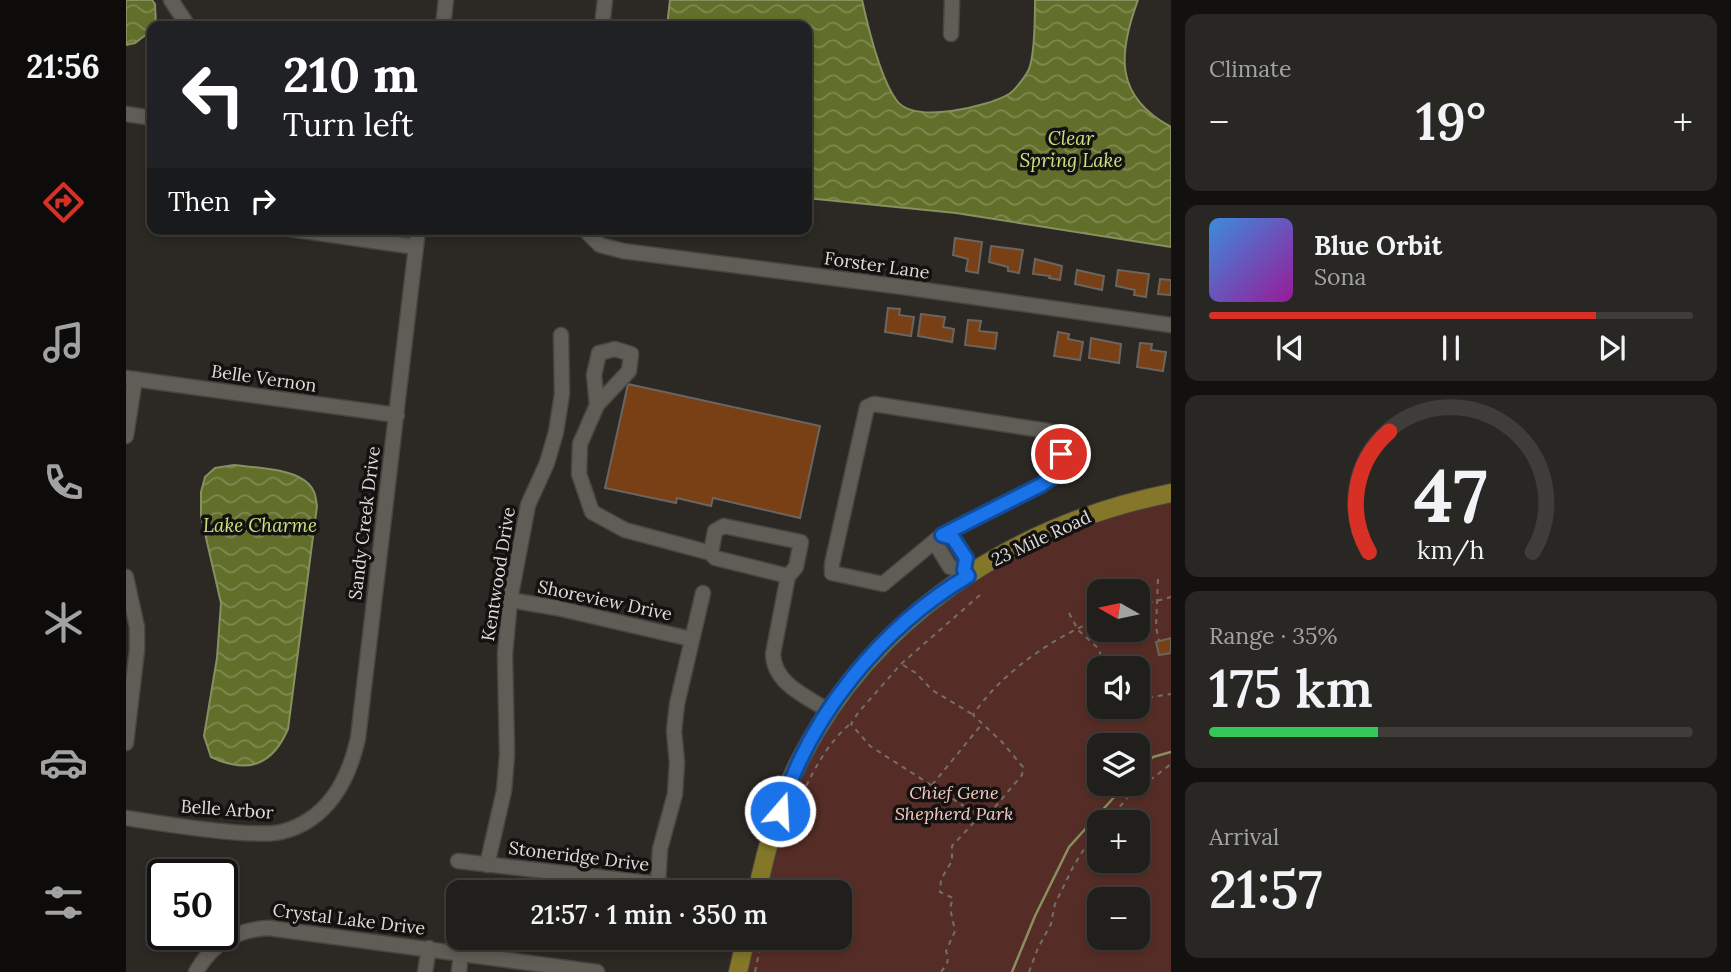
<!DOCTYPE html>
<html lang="en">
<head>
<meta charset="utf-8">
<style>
  body { margin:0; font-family:Lora,serif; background:#292724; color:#f1f3f6; height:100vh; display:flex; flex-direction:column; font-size:26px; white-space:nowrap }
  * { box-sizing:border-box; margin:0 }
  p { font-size:23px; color:#a2a2a3 }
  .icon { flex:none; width:38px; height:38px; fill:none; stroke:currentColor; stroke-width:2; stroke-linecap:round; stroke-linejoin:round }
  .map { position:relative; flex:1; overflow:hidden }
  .drawer { display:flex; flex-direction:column; gap:14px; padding:14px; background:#12110f; width:560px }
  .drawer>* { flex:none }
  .hud { position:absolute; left:21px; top:21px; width:665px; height:214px; border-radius:14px; box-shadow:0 4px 10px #0003,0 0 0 2px #3e3d3a; background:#202124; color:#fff; overflow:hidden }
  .needle { width:46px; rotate:279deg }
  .buttons { position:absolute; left:961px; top:579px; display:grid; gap:14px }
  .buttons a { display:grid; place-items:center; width:63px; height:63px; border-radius:14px; background:#211f1b; box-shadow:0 4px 10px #0003,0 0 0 2px #3e3d3a; font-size:35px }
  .speed { position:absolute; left:21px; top:859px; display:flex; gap:14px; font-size:35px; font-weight:700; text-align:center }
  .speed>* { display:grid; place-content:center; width:91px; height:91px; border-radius:50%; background:#211f1b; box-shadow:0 4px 10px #0003,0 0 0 2px #3e3d3a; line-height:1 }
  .speed .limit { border:4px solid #111; border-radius:10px; background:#fff; color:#111 }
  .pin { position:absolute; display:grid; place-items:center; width:60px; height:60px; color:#fff; margin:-30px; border:4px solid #fff; border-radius:50%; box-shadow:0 2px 7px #0007 }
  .me { position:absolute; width:77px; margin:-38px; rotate:19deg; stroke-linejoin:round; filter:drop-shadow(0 0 5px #0008) }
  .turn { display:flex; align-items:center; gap:24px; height:147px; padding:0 21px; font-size:32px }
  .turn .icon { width:91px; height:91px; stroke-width:2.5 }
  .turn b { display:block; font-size:49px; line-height:60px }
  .then { display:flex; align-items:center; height:66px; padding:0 21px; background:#0003; gap:14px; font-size:26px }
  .big { font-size:52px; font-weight:600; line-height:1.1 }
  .drawer .tile { flex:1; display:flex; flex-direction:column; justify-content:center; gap:10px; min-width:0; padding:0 24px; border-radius:14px; background:#292724 }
  .drawer .dial { align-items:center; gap:0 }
  .dial svg { height:182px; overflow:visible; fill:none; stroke:#3e3d3a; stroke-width:7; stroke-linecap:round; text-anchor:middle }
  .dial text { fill:#f1f3f6; stroke:none }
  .song { display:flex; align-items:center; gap:21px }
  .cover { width:84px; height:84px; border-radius:10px; background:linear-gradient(135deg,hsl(210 70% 55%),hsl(300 70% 35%)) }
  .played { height:7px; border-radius:4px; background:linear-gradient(90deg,#d93025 80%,#3e3d3a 80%) }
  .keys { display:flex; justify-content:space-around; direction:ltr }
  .heat { display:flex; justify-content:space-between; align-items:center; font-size:38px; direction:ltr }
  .charge { height:10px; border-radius:5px; background:linear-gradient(90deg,#34c759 35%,#3e3d3a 0) }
  .trip { position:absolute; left:320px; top:880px; width:406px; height:70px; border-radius:14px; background:#211f1b; box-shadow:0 4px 10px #0003,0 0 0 2px #3e3d3a; font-weight:600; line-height:70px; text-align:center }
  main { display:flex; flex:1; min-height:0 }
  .tab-bar { display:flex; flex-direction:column; width:126px; justify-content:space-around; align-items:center; background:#0d0c0b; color:#a2a2a3 }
  .tab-bar .icon { width:49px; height:49px }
  .tab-bar .on { color:#d93025 }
  .tab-bar b { font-size:32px; color:#f1f3f6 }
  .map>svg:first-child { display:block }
</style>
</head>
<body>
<main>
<nav class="tab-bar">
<b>21:56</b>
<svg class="icon on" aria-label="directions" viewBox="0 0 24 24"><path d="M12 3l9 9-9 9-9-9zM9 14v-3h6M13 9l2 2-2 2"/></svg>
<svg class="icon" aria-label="music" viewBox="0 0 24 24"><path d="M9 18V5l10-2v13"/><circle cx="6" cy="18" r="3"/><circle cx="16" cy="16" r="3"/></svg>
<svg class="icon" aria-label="phone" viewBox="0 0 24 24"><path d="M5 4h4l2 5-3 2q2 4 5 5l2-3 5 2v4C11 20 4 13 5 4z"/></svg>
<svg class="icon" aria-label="climate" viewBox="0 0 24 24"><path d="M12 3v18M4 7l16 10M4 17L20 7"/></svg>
<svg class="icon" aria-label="car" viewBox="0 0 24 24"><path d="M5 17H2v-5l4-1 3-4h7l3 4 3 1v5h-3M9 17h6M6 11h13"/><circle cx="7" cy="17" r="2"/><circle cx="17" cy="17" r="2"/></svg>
<svg class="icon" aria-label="filters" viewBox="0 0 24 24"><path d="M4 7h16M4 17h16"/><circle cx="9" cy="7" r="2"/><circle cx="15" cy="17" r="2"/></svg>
</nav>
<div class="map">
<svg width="1045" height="972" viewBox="0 0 1045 972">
  <defs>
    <pattern id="water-waves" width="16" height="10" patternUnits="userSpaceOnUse" patternTransform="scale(1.75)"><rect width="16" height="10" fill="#616f2a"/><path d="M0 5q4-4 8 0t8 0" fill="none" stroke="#7f8a52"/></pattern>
  </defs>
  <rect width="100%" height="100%" fill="#2c2924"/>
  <path fill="#562d26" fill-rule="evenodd" d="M1045,498V972H617L625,938H714V892H635L640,870L672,784L690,748L717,704L737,677L772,641L826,591L931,532ZM973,592H1012V630H973ZM973,668H1012V707H973ZM973,746H1012V784H973ZM973,822H1012V861H973ZM973,900H1012V938H973Z"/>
  <g fill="url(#water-waves)" stroke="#87905e" stroke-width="2">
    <path d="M0,0H26L29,4L30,26H26V30L9,43L0,45Z"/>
    <path d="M544,0H736C742,27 754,79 771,101C789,124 861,107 883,94C889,90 900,76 903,69C909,54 909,17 909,0H1012C992,54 988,96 1045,127V247L830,213L681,198V26H541Z"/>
    <path d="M108,465C130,468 176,468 187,490C190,494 190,501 191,506L162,729C146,766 121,774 85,757L78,736L91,658L95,603L75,516V492L79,477L89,468Z"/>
  </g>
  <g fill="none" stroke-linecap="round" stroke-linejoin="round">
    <g stroke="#87905e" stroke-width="2.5">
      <path d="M1012,772L1027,757L1045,752"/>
      <path d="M886,972L909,916L943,847L1000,784"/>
    </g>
  </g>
  <g fill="#784014" stroke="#6a6561" stroke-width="2">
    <path d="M829,238L856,242L852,273L840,271L842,259L827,255Z"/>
    <path d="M865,246L897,250L893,273L882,271V267L863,262Z"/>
    <path d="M909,259L936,266L934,280L923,278L924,276L907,274Z"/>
    <path d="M951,270L978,276L976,290L949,284Z"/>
    <path d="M992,270L1023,274L1020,297L1008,295L1009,290L990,286Z"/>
    <path d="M1034,279L1045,280V295L1032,294Z"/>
    <path d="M762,308L774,309L773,315L788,317L785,336L759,332Z"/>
    <path d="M795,314L819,317L817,327L828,329L826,342L792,336Z"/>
    <path d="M842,320L855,321L853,331L871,333L869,349L839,345Z"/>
    <path d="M932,332L943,334L942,339L957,342L954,360L928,356Z"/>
    <path d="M965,338L995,344L993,363L963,358Z"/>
    <path d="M1014,343L1026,344L1025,350L1040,352L1037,371L1011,367Z"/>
    <path d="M502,384L694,426L674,518L587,498L585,506L551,498L550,503L479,488Z"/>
    <path d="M1045,638V653L1033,655L1030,642Z"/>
  </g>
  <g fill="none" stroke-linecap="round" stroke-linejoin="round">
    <defs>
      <g id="minor">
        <path d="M45,0L62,26"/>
        <path d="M317,26L320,0"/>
        <path d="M476,26L479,0"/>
        <path d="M825,34L826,0"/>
        <path d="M0,114L26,118"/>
        <path d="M164,229L290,247"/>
        <path d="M458,229L474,245L497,251L777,287L1045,325"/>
        <path d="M0,378L271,415"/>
        <path d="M748,404L922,431L936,436L934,472L915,485L816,535L757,584L706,573V564L741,407Z"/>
        <path d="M471,405L468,375L473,353L489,349L505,354L503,371L471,405L454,444L453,474L466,512L499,530L585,553"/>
        <path d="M0,436L9,379"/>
        <path d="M837,570L840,558L827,538L816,535L811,546L824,567L837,570L842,576"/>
        <path d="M662,576L670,567L675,542L598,526L589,531L585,553L589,558L662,576L647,654C648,684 680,696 703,711"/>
        <path d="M0,577L11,627V650L0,743"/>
        <path d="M384,600L431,608L565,639"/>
        <path d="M0,818C39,824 78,831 118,833C130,833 143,835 155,832C201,821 223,780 232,738L292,229"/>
        <path d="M332,861L532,884L569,892"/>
        <path d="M361,865L378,791L381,755L379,654L384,600L402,505L421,463L430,432L436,394L435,335"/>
        <path d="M532,884L534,849L549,794L551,762L548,731L551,704L577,593"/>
        <path d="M585,892H592"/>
        <path d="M70,972C86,943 110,930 142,928L471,972"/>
        <path d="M299,972L303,948"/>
        <path d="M333,972L335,952"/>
      </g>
      <g id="major">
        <path d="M631,892C640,850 652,805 671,766C744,618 886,525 1045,493"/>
        <path d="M612,972L620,938"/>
      </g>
    </defs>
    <use href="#minor" stroke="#494642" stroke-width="17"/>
    <use href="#major" stroke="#494642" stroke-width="20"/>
    <g stroke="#726f6a" stroke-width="2" stroke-dasharray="5 5" stroke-linecap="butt">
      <path d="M1032,579L1030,627L1033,641"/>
      <path d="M854,595L775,664L732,713L725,724L744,746L758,755L852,815L864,813L896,775L897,767L876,742L847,715C875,673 926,638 973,619"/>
      <path d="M1012,606L1045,597"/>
      <path d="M943,613L952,630L972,648L980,668"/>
      <path d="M777,665L790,673L806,690L846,714"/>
      <path d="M1012,699L1045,694"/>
      <path d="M806,785L856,724"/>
      <path d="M667,813C683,781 696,748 724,724"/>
      <path d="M981,822L1002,797L1045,764"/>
      <path d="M629,972L636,938"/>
      <path d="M815,972C821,964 824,961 820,951L829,931L824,908L827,898L814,892L815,879L826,861V846L853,817"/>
      <path d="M903,972L912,948L925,924L929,904L947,867L963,841L973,830"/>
    </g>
    <use href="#minor" stroke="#605d57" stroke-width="14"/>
    <use href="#major" stroke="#857729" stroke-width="18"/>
  </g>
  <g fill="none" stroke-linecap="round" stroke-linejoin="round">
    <defs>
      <path id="route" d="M654,811C684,715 756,627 842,576L838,570L840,558L827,538L816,535L915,485L934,472L935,454"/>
    </defs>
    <use href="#route" stroke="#114b97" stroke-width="18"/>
    <use href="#route" stroke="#1a73e8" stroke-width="12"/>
  </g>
  <g text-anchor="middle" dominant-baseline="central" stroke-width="7" stroke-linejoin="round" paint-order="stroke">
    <g font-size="18" fill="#dfdcd9" stroke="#131210">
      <text transform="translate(751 265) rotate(8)">Forster Lane</text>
      <text transform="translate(138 378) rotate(8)">Belle Vernon</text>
      <text transform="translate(238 523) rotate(-83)">Sandy Creek Drive</text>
      <text transform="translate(915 538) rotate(-25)">23 Mile Road</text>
      <text transform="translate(372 574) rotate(-81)">Kentwood Drive</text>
      <text transform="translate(479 600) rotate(12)">Shoreview Drive</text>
      <text transform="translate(101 809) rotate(4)">Belle Arbor</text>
      <text transform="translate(453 856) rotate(7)">Stoneridge Drive</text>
      <text transform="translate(223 919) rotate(7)">Crystal Lake Drive</text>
    </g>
    <g font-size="18" font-style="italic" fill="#f3c9c0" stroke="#131210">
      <text x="828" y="792">Chief Gene<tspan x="828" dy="21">Shepherd Park</tspan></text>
    </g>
    <g font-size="19" font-style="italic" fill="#cbe280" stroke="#131210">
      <text x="945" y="138">Clear<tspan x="945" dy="22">Spring Lake</tspan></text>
      <text x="134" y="525">Lake Charme</text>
    </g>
  </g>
</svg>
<div class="buttons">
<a><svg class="needle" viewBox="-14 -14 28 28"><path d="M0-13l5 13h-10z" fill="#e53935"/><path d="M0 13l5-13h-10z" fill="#a2a2a3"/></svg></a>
<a><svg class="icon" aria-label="sound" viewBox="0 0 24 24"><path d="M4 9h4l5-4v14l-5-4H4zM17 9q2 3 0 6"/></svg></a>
<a><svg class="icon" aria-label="layers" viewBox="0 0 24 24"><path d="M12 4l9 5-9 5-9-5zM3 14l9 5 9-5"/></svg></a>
<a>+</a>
<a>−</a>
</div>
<div class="speed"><div class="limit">50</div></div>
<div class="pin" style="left:935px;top:454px;background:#d93025"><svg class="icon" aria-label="arrive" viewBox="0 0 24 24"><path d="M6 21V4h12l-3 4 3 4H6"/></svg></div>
<svg class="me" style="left:654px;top:811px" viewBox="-20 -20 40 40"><circle r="17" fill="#1a73e8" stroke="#fff" stroke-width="3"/><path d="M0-11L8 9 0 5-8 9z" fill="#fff"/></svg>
<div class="trip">21:57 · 1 min · 350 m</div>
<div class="hud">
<div class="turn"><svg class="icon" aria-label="left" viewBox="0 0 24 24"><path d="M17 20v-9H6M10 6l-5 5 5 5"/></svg><div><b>210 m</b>Turn left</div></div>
<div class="then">Then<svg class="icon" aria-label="right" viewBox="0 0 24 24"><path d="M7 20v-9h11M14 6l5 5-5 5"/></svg></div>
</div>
</div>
<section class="drawer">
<div class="tile"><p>Climate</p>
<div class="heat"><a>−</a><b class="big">19°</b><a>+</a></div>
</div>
<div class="tile">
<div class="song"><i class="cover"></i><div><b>Blue Orbit</b><p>Sona</p></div></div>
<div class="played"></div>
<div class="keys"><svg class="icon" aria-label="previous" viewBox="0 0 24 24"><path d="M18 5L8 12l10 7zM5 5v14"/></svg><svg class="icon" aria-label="pause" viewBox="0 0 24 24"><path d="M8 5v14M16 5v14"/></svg><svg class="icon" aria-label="next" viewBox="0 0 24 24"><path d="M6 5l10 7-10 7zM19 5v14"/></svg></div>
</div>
<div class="tile dial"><svg viewBox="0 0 100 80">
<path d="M14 69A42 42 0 1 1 86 69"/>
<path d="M14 69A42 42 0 0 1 23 16" stroke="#d93025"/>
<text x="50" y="56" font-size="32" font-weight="700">47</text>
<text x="50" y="72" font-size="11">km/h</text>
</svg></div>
<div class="tile"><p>Range · 35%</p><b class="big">175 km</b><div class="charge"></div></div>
<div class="tile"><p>Arrival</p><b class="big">21:57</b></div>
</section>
</main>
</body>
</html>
